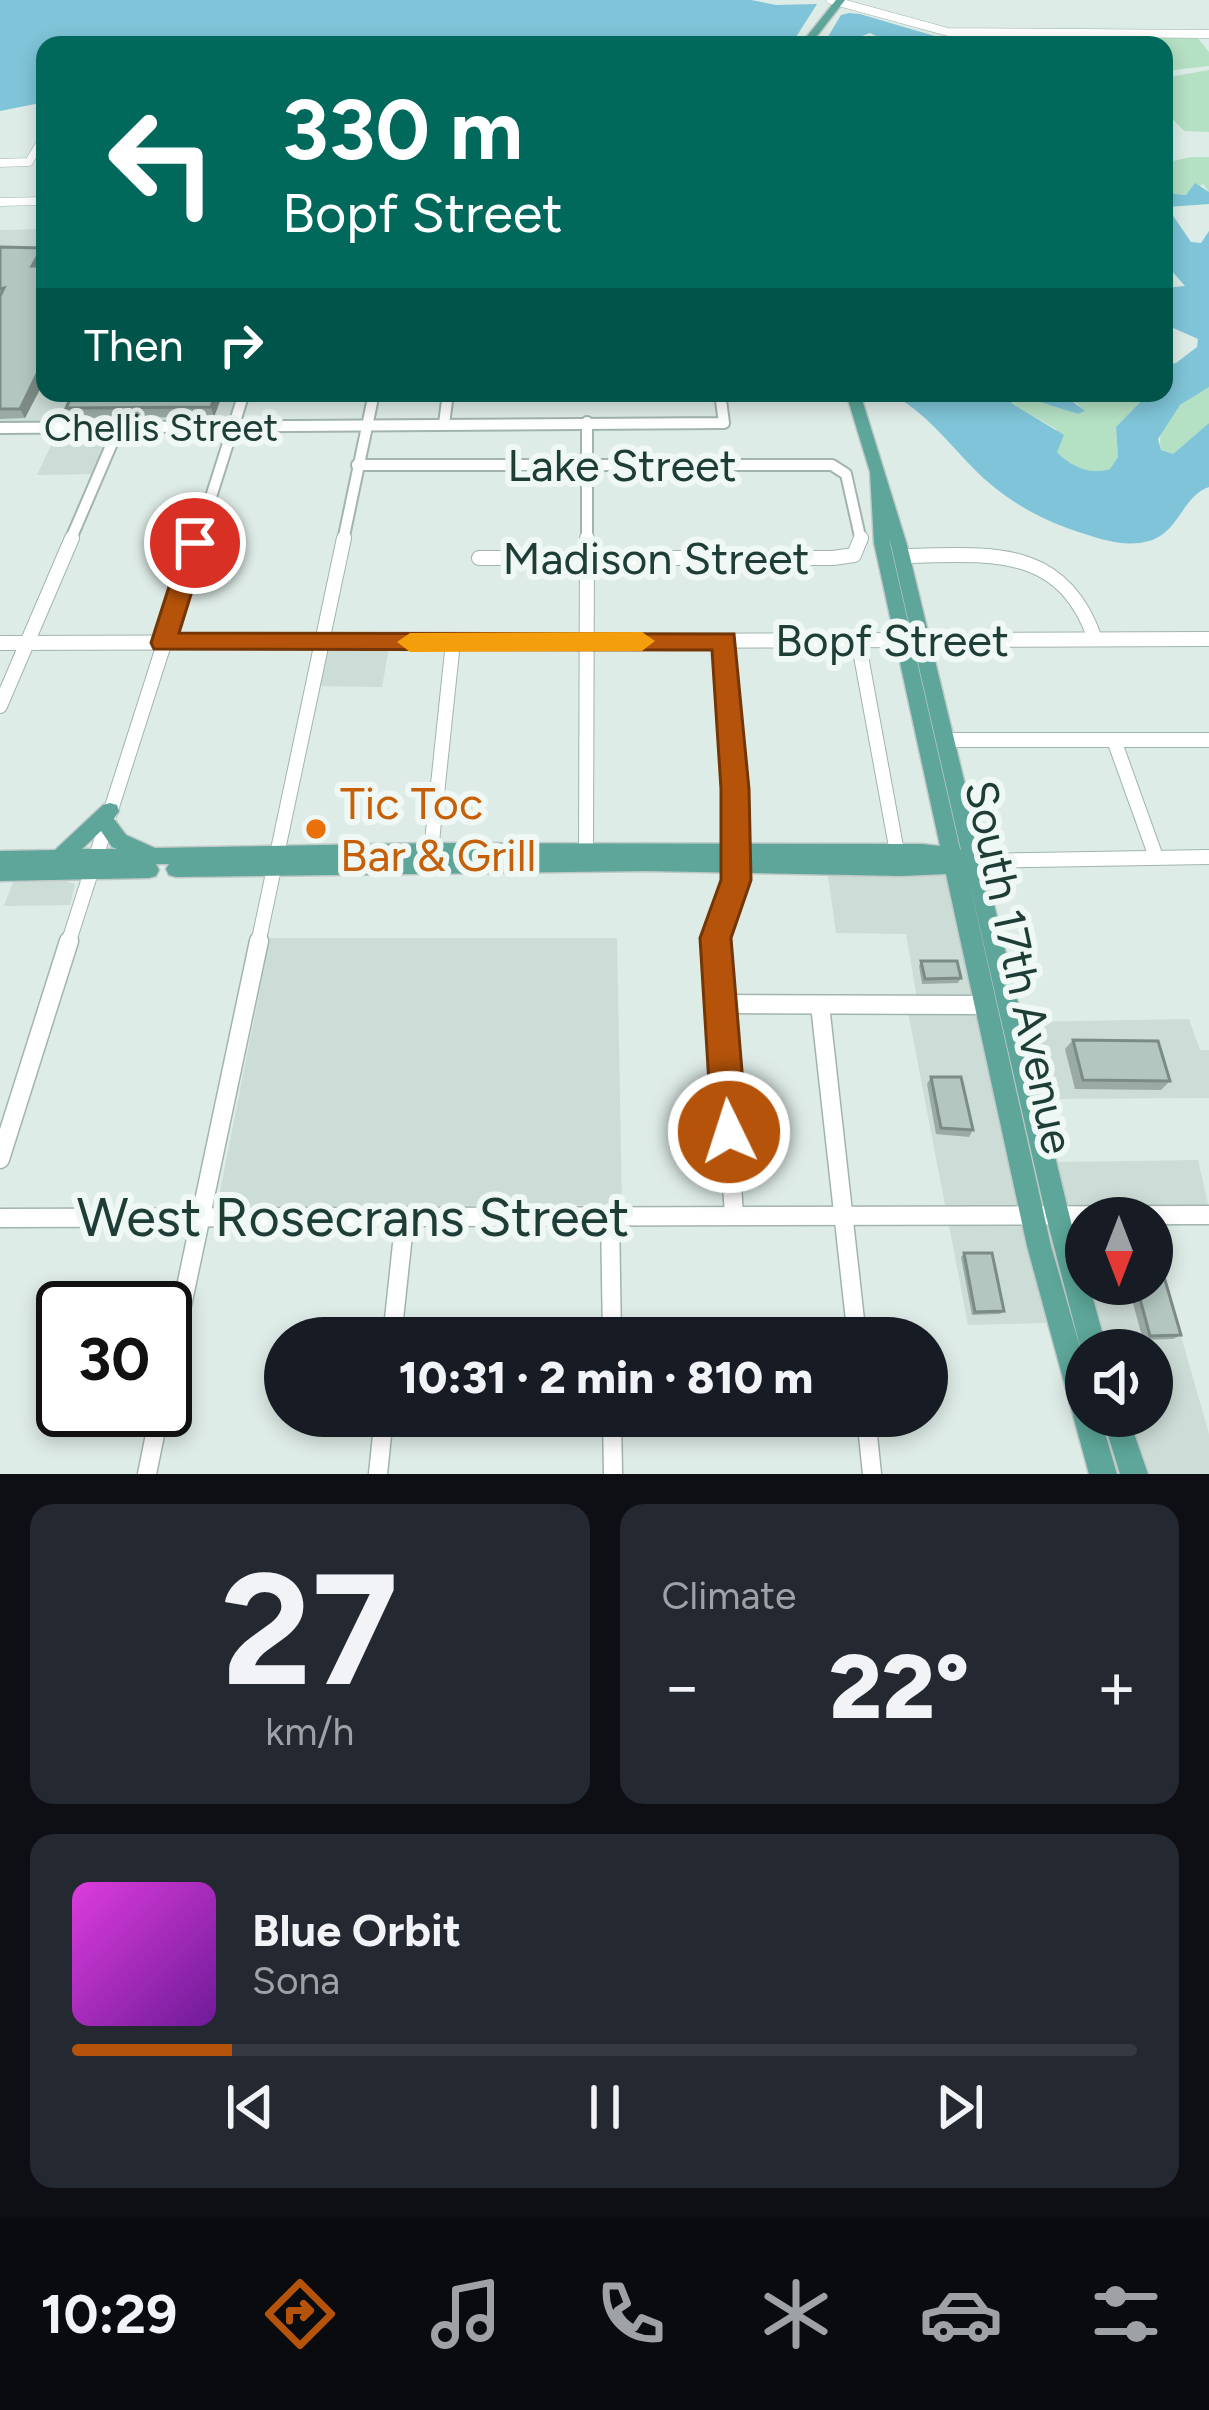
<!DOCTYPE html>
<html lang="en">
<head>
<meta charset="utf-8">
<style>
  body { margin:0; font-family:Figtree,sans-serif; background:#242831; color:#f1f3f6; height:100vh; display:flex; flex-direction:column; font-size:45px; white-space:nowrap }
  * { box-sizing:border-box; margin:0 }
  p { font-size:39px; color:#9ea1a6 }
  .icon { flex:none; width:66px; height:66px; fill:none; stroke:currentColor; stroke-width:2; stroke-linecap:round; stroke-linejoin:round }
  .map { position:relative; height:1474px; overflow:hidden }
  .side { display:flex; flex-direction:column; gap:30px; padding:30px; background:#0d0f14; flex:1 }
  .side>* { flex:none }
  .top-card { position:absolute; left:36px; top:36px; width:1137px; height:366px; border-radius:24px; box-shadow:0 6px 18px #0003; background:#00695c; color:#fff; overflow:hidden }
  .needle { width:78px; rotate:180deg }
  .controls { position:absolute; left:1065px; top:1197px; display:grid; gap:24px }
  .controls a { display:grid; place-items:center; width:108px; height:108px; border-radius:50%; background:#171b24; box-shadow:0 6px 18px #0003; font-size:60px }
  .speed { position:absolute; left:36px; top:1281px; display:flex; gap:24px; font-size:60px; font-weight:700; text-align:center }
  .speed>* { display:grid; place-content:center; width:156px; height:156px; border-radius:50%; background:#171b24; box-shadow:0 6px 18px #0003; line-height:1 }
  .speed .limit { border:6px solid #111; border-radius:18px; background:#fff; color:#111 }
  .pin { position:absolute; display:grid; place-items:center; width:102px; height:102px; color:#fff; margin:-51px; border:6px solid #fff; border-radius:50%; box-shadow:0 3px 12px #0007 }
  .me { position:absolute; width:132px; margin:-66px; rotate:356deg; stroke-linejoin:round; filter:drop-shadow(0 0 9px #0008) }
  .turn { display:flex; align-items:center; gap:42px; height:252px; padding:0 48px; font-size:54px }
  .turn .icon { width:156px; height:156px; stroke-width:2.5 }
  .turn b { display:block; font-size:84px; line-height:102px }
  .then { display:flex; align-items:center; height:114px; padding:0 48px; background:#0003; gap:24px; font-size:45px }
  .big { font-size:90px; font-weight:800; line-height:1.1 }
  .side .card { flex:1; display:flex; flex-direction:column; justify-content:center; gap:18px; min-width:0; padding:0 42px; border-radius:24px; background:#242831 }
  .side .dial { align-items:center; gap:0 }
  .dial b { font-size:156px; line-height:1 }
  .song { display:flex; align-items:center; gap:36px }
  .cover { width:144px; height:144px; border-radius:18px; background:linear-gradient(135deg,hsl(300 70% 55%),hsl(280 70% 35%)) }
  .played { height:12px; border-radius:6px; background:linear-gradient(90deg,#b45309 15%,#363941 15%) }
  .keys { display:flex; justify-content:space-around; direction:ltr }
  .heat { display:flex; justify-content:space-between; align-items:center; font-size:66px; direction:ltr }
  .side .tiles { flex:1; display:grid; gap:30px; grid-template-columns:1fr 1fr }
  .card:last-child { grid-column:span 2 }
  .trip { position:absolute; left:264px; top:1317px; width:684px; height:120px; border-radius:60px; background:#171b24; box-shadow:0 6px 18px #0003; font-weight:800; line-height:120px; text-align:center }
  .dock { display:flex; height:192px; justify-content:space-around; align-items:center; background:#090b0e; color:#9ea1a6 }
  .dock .icon { width:84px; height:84px }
  .dock .active { color:#b45309 }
  .dock b { font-size:54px; color:#f1f3f6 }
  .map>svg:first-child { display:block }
</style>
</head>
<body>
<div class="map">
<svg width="1209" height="1474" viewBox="0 0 1209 1474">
  <rect width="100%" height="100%" fill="#deece7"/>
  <g fill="#ccdcd6">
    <path d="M45,229V393H244L233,427L119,428L99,474L37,475L58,431L107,426L65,422L0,428V230Z"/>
    <path d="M319,642H390L382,687L310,686Z"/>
    <path d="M947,873L1047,1323L968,1325L908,1012L917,999L906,934L836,933L828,876Z"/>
    <path d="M65,881L75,884L70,905L4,906L13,882Z"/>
    <path d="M270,938H617L622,1205L217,1207Z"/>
    <path d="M1189,1019L1200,1050H1209V1098L1042,1099L1024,1022Z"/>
    <path d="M1198,1160L1209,1208L1086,1218V1279L1057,1162Z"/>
    <path d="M1152,1235L1209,1434V1474H1143L1124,1416H1152V1350H1105L1087,1284H1152Z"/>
  </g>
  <g fill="#b4e0c3">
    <path d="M1052,35L1196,36L1209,52V66L1164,71V45H1058Z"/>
    <path d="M1209,70V132L1184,131L1164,110V78Z"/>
    <path d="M1191,157H1209V192L1203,184L1186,195L1164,193V163Z"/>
    <path d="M1209,387V423L1173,454L1161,450C1154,419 1185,400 1209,387Z"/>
    <path d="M1061,393H1149L1116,427L1118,457L1110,469C1090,475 1071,467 1057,452L1056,429L1011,403L1024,397L1078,414L1079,405Z"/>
  </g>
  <g fill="#7fc4d8">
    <path d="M0,0H751L776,5L817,4L791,45H45V102L0,111Z"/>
    <path d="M849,13L860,14L965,45H894L870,33L862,36L865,45H823L841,15Z"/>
    <path d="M1195,183L1209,192V204L1167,207L1191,242L1201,243L1209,231V387L1180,405L1158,439L1161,450L1173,454L1209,423V487C1181,497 1180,532 1149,541C1128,547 1105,541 1085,534C1042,521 1004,500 973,468C945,439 926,413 890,393H1061L1085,411L1078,414L1024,397L1011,403L1064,435L1057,452C1071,467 1090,475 1110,469L1118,457L1116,427L1149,393H1164V365L1176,363L1197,347L1198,339L1164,324V288L1185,286L1164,262V193L1186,195Z"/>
  </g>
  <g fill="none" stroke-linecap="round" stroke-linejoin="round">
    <defs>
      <g id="minor-far3">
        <path d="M831,0L948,32L1209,34"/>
        <path d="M0,163L29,162L45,135"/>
        <path d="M0,202L45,201"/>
      </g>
      <g id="minor-far2">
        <path d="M444,424L448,393"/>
        <path d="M0,428L724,423L720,393"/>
        <path d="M357,465H832L846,474L861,541"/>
        <path d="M70,541L119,427"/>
        <path d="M197,541L244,393"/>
        <path d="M343,541L374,393"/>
        <path d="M587,541V422"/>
      </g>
      <g id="minor-far1">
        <path d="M902,556C988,555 1062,543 1095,639"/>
        <path d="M479,558H833L854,555L861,538"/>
        <path d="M858,640L897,852"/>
        <path d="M0,643L1209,639"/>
        <path d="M0,706L72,538"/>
        <path d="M945,740H1209"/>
        <path d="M1114,740L1156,857"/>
        <path d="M431,851L453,642"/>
        <path d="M586,851L587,538"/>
        <path d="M975,861L1209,857"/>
        <path d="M68,944L198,538"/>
        <path d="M258,944L344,538"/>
        <path d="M716,944L736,880L725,641"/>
      </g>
      <g id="minor">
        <path d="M716,941L734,1215"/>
        <path d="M720,1004L985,1005"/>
        <path d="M820,1005L857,1338"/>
        <path d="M0,1159L69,941"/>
        <path d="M610,1216L612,1338"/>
        <path d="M0,1218L1209,1215"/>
        <path d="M392,1338L405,1216"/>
        <path d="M165,1386L259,941"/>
        <path d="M612,1416L613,1474"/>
        <path d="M866,1416L872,1474"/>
        <path d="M147,1474L160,1410"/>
        <path d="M378,1474L384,1416"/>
      </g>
      <g id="major">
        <path d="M836,0H845L810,45H800Z"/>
        <path d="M846,393H860L907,545L1086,1284H1089L1107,1350H1086V1359L1081,1350L1046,1216L967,871L1051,1246L1086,1368V1416H1100L1117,1474H1089L1027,1246L946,874L901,876L647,871L176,877L169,875L166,869L169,864H156L159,870L156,876L149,878L0,881V851L55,850L103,805L110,803L117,805L119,811L114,819L126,835L155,848L431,843L922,844L940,846L874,543L870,472ZM889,539L891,545L961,850L960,849ZM101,831L112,847L117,849H82Z"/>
        <path d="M1102,1416H1128L1148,1474H1120Z"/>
      </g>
    </defs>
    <use href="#minor-far3" stroke="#a1b4af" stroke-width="9"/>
    <use href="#minor-far2" stroke="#a1b4af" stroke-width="14"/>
    <use href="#minor-far1" stroke="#a1b4af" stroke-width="16"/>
    <use href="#minor" stroke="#a1b4af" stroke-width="21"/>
    <use href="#major" stroke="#c0c9c7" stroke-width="3"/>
    <use href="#minor-far3" stroke="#fff" stroke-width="8"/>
    <use href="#minor-far2" stroke="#fff" stroke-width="10"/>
    <use href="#minor-far1" stroke="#fff" stroke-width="14"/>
    <use href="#minor" stroke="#fff" stroke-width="18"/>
    <use href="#major" fill="#5da699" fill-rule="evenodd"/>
  </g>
  <g fill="#9aaba5">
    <path d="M0,247L41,266L42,383L25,418L0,419Z"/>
    <path d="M223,393L214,417L71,418L66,408Z"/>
    <path d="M921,961L961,978L958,983L922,984L919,966Z"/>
    <path d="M1073,1040L1170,1081L1161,1090L1075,1089L1065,1049Z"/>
    <path d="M931,1077L973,1130L969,1137L936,1134L927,1084Z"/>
    <path d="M964,1253L1004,1311L1000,1314L972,1315L961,1257Z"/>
    <path d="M1129,1284H1152L1181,1335L1173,1339L1143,1340L1128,1285Z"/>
  </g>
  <g fill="#7d8b86">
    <path d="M42,248L45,259L36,276L32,266Z"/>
    <path d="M45,366V380L25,418L20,409L37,374Z"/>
    <path d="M216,393H223L214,417L211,407Z"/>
  </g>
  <g fill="#b3c7c0" stroke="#7d8b86" stroke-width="3">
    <path d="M0,247L42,248L32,266H45V366L37,374L20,409H0V296L4,288L0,289Z"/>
    <path d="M73,393H216L211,407L66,408Z"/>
    <path d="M921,961H957L961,978L925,979Z"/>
    <path d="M1073,1040L1158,1041L1170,1081L1083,1080Z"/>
    <path d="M931,1077H961L973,1130L941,1128Z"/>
    <path d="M964,1253H992L1004,1311L975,1312Z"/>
    <path d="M1152,1280H1165L1181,1335L1150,1336L1136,1284H1152Z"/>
  </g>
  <path fill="#b45309" stroke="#753606" stroke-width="3" d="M195,535L207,543L179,633L734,634L749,789L751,880L731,938L747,1132L742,1144L729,1150L717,1144L712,1132L700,938L721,880V789L712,650L154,649L151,643L183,543Z"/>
  <path fill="#f59e0b" d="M642,632L655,641L642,651L410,652L397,642L410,633Z"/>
  <circle fill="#e8710a" stroke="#eff8f4" stroke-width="4.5" cx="316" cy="829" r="12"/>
  <g text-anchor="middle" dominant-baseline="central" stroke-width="12" stroke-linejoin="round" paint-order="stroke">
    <g font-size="39" fill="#1e3d37" stroke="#eff8f4">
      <text x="161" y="427">Chellis Street</text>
    </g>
    <g font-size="45" fill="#1e3d37" stroke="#eff8f4">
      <text x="622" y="465">Lake Street</text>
      <text x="656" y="558">Madison Street</text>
      <text x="892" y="640">Bopf Street</text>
      <text transform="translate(1020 967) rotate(78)">South 17th Avenue</text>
    </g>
    <g font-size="45" fill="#c56008" stroke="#eff8f4" text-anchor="start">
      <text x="340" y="803">Tic Toc<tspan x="340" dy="52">Bar &amp; Grill</tspan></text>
    </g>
    <g font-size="54" fill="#1e3d37" stroke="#eff8f4">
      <text x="353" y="1217">West Rosecrans Street</text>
    </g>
  </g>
</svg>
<div class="controls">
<a><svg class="needle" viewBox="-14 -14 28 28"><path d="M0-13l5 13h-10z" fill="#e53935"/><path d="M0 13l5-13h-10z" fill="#9ea1a6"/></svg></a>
<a><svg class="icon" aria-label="sound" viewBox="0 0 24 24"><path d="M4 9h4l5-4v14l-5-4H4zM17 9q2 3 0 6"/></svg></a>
</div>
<div class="speed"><div class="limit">30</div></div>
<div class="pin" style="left:195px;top:543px;background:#d93025"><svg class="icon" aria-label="arrive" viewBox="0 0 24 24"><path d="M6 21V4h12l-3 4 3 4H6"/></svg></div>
<svg class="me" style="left:729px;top:1132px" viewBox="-20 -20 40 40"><circle r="17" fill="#b45309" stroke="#fff" stroke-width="3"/><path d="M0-11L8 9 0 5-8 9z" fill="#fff"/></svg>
<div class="trip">10:31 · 2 min · 810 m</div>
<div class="top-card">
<div class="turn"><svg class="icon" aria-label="left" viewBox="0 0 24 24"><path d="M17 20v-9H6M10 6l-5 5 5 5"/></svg><div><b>330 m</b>Bopf Street</div></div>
<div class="then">Then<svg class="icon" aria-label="right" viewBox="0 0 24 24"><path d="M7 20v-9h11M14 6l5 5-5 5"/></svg></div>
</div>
</div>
<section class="side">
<div class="tiles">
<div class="card dial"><b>27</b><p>km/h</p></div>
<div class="card"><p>Climate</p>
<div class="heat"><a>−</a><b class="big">22°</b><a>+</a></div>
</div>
<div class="card">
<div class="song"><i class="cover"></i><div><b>Blue Orbit</b><p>Sona</p></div></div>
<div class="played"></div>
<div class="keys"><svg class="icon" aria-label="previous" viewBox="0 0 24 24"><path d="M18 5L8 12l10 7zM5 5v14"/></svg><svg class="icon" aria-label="pause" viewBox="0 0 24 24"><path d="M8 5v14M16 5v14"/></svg><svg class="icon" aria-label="next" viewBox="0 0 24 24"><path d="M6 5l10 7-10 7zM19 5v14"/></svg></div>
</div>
</div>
</section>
<nav class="dock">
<b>10:29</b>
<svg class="icon active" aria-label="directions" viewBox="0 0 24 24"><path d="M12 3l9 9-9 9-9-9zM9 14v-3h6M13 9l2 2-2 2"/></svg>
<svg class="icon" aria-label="music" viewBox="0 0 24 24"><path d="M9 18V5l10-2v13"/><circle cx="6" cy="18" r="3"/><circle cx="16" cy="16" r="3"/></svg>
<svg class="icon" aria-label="phone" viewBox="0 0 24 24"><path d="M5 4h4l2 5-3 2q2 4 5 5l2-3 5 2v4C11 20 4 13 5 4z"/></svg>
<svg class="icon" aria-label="climate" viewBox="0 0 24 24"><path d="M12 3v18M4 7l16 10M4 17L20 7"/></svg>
<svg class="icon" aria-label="car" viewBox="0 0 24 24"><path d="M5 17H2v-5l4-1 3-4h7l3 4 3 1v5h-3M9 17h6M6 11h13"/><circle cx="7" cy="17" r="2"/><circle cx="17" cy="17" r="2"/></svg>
<svg class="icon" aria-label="filters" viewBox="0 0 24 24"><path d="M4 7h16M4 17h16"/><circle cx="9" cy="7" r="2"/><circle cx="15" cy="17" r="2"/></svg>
</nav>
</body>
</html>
